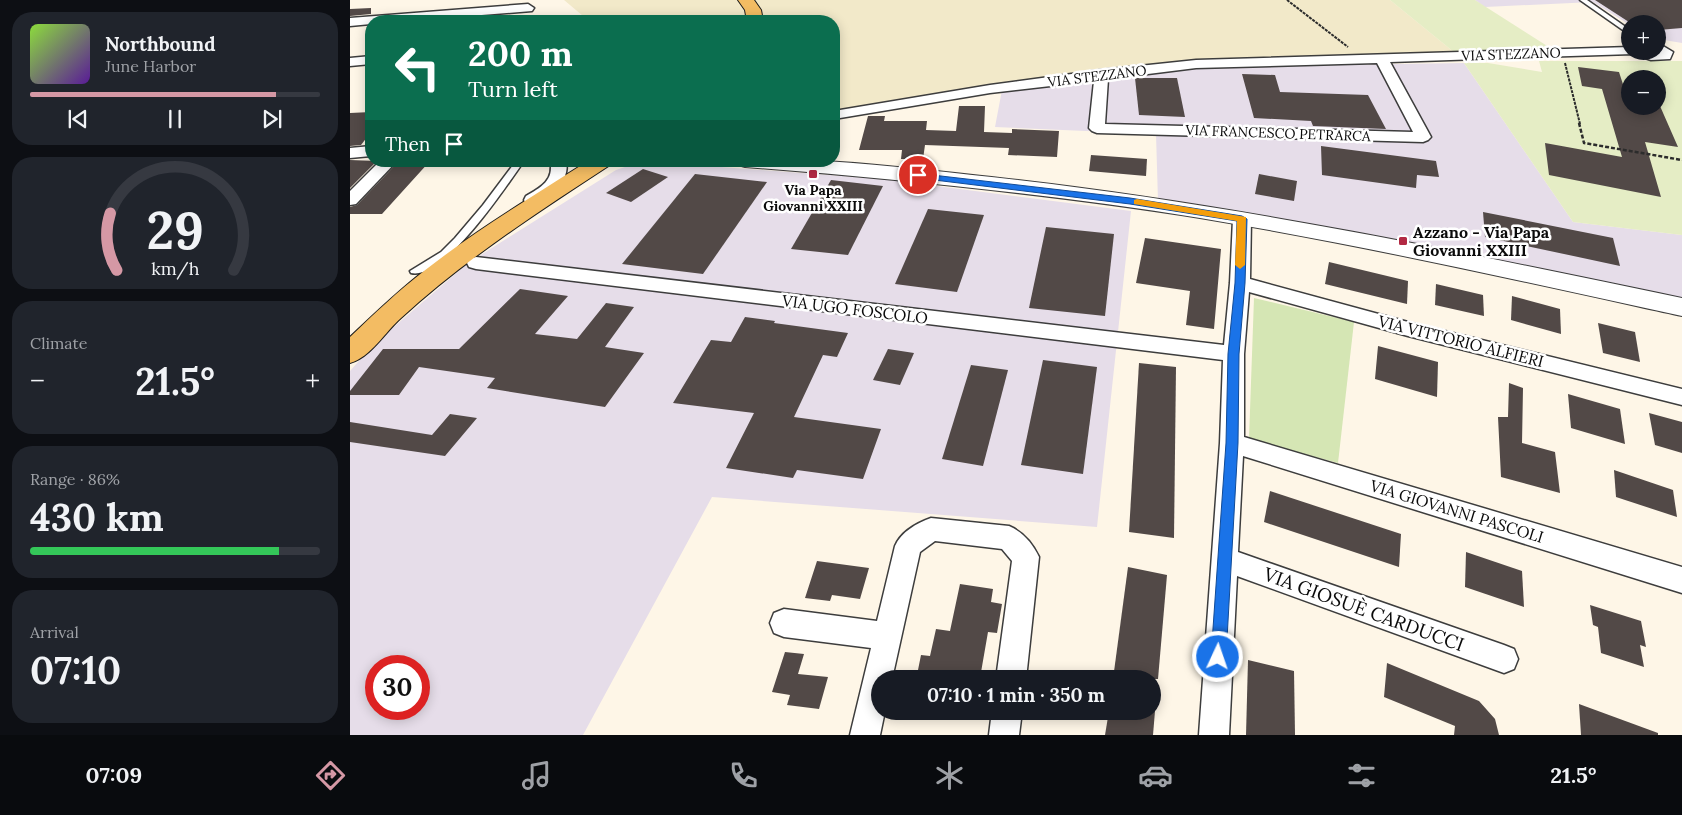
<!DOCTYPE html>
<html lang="en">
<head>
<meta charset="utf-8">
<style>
  body { margin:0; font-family:Lora,serif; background:#20242c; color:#f1f3f6; height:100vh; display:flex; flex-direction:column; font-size:19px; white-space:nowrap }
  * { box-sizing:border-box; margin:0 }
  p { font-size:16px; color:#9ea1a6 }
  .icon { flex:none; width:28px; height:28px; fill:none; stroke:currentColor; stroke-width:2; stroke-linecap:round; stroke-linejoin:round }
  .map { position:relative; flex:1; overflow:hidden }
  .sheet { display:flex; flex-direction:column; gap:12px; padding:12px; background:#0d0f14; width:350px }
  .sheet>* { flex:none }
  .hud { position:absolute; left:15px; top:15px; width:475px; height:152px; border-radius:20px; box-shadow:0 2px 12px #0003; background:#0b6e4f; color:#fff; overflow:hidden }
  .fabs { position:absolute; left:1271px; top:15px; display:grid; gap:10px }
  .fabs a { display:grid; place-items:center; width:45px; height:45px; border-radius:50%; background:#171b24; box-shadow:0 2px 12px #0003; font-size:25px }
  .speed { position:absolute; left:15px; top:655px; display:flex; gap:10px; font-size:25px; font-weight:700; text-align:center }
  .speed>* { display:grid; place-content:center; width:65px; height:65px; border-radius:50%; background:#171b24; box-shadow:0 2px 12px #0003; line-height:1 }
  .speed .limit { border:8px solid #d22; background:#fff; color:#111 }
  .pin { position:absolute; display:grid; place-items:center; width:42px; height:42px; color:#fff; margin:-21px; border:2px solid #fff; border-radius:50%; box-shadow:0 1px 5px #0007 }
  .me { position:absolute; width:55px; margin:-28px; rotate:3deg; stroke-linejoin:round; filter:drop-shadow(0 0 4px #0008) }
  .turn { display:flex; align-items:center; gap:18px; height:105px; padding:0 20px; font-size:22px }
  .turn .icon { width:65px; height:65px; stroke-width:2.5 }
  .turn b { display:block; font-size:35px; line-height:42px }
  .then { display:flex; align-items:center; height:48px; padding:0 20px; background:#0003; gap:10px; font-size:19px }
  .big { font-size:38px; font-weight:700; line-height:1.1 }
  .sheet .tile { flex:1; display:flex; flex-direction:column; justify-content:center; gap:8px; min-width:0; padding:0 18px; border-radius:20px; background:#20242c }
  .sheet .dial { align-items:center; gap:0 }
  .dial svg { height:130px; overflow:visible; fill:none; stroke:#363941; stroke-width:7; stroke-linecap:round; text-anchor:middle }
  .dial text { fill:#f1f3f6; stroke:none }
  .song { display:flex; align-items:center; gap:15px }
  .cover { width:60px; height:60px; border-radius:8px; background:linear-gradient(135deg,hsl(90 70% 55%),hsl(270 70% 35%)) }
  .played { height:5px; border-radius:2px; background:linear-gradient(90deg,#d598a5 85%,#363941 85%) }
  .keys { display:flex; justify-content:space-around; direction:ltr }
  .heat { display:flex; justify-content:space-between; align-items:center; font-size:28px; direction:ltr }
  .charge { height:8px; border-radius:4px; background:linear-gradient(90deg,#34c759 86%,#363941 0) }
  .trip { position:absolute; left:521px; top:670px; width:290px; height:50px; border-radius:25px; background:#171b24; box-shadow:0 2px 12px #0003; font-weight:700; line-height:50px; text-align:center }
  .tab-bar { display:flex; height:80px; justify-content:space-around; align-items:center; background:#090b0e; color:#9ea1a6 }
  .tab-bar .icon { width:35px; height:35px }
  .tab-bar .active { color:#d598a5 }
  .tab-bar b { font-size:22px; color:#f1f3f6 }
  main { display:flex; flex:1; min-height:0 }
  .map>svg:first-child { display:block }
</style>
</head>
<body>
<main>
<section class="sheet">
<div class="tile">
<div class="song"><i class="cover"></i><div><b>Northbound</b><p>June Harbor</p></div></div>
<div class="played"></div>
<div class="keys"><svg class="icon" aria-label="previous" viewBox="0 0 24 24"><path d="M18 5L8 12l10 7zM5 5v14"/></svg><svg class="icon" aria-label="pause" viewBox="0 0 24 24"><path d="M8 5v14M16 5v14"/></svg><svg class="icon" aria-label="next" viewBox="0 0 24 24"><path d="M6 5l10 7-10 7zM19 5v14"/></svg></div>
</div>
<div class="tile dial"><svg viewBox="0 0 100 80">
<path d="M14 69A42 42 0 1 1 86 69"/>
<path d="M14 69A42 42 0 0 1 10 34" stroke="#d598a5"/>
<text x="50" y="56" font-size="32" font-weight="700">29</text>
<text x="50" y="72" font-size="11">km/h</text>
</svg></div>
<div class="tile"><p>Climate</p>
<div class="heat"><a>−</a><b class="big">21.5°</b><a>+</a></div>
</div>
<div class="tile"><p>Range · 86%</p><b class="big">430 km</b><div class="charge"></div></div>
<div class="tile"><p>Arrival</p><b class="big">07:10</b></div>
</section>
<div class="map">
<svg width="1332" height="735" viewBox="0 0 1332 735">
  <rect width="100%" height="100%" fill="#fef6e7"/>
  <g fill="#e6dde9" fill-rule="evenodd">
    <path d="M1125,0H1332V43L1308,39V24L1280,25L1243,2L1135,7Z"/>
    <path d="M1114,63L1223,222L1332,235V303L808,201L806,134L645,127L652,90L863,67Z"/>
    <path d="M305,162L532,179L781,211L747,527L362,497L233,735H0V371L24,344L118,263L266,170L284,164ZM26,666H69V709H26Z"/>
  </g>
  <path fill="#f2e9c9" d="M214,0H1040L1105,53L744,72L636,85L484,111V21H239Z"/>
  <path fill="#d5e6b4" d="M904,298L1004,322L988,463L899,439Z"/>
  <g fill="#e5edc5" fill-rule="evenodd">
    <path d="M1040,0H1125L1202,49L1105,53Z"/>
    <path d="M1189,61H1332V235L1223,222L1114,63H1138L1192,72ZM1280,79H1308V106H1280Z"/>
  </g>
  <g fill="#524947">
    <path d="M1245,0H1332V28L1308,30V24H1282Z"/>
    <path d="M21,8V14L0,16V9Z"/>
    <path d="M1228,67L1269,72L1280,106H1310L1328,147L1295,142L1311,197L1199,175L1195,143L1272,157L1252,89L1232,86Z"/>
    <path d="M892,74L925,75L930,92L1018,95L1036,129L963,126L961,121L904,118Z"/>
    <path d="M785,78H827L835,117L789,115Z"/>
    <path d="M609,106H635L634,132L662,133V129L709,131L707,157L658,155L659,148L575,145L573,159H551L552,150H509L518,116H535L534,121H577L576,130L606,131Z"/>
    <path d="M21,112V132L11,145L0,146V113Z"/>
    <path d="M971,146L1086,161L1089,177L1067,175L1066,188L972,175Z"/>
    <path d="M741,155L797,159L796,176L739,171Z"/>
    <path d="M0,160L27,161L0,188Z"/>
    <path d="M49,161H80L32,214H0V207L7,205Z"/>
    <path d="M293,169L318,177L281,202L256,193Z"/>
    <path d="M345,174L417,182L353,274L272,264Z"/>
    <path d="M909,174L947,181L944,201L905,194Z"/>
    <path d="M481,180L533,186L498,255L441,249Z"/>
    <path d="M578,209L634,215L607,292L545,284Z"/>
    <path d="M1133,212L1263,238L1270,266L1135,237Z"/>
    <path d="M696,227L764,234L755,316L679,308Z"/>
    <path d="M795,238L871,249L864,329L836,325L840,291L786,283Z"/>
    <path d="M979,262L1058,281L1057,304L975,284Z"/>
    <path d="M1086,284L1133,295L1134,316L1085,305Z"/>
    <path d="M170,289L218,296L185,334L227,339L256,303L284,307L255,347L294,353L255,407L137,388L145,378L69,367L49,395H0V391L33,349H109Z"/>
    <path d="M1162,296L1210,309L1211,334L1161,320Z"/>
    <path d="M395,317L425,321L424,323L498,333L487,357L473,355L444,417L531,429L513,479L447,470L443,478L376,468L404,413L323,403L361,340L381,342Z"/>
    <path d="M1248,323L1285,332L1290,362L1253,353Z"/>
    <path d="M1028,346L1088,362L1087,397L1025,379Z"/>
    <path d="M538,349L564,353L550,385L523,380Z"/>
    <path d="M693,360L747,367L733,474L671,465Z"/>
    <path d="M789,363L826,367L824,538L779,532Z"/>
    <path d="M621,365L658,370L633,466L592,459Z"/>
    <path d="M1159,383L1173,388L1172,443L1205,452L1210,493L1151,477L1148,417H1158Z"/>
    <path d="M1218,394L1270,409L1275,444L1221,428Z"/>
    <path d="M1299,413L1332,422V453L1305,445Z"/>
    <path d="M100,414L127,418L95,456L0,442V422L82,435Z"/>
    <path d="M1264,470L1323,490L1327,517L1266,497Z"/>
    <path d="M920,491L1051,534L1049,567L914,522Z"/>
    <path d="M1116,552L1172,571L1174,607L1115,587Z"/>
    <path d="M467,561L519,568L510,599L482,595L480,601L455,598Z"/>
    <path d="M778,567L817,575L808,679H763Z"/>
    <path d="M610,584L643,589L641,602L652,604L647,633L638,632L630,678L593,673L592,679L567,675L571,655L580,656L586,629L600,631Z"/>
    <path d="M1240,605L1291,621L1296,647L1290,645L1294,667L1251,653L1248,627L1243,625Z"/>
    <path d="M435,652L454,654L448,674L478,677L469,709L437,705L440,695L422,692Z"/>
    <path d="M898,660L944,671L945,735H896Z"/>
    <path d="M1037,663L1129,701L1145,719L1149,735H1104L1105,726L1034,697Z"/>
    <path d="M1229,704L1308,733V735H1231Z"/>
    <path d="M759,711H805L803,735H755Z"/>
  </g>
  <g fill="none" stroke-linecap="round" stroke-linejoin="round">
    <defs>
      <g id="service">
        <path d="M1230,0H1237L1280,30V35Z"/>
        <path d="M166,161H174C157,185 94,281 61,273L60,271L91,252L105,238L133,205Z"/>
      </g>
      <g id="minor">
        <path d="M178,4L184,8L182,11L56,21H21V24L0,26V18Z"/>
        <path d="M1308,43L1323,52L1320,59L1301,60L1283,54L1040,62L1081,137L1078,140L1073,142L747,133L742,131L739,128L744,81L640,93L484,119V111L640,85L751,70L846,60L1280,47V51L1307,52ZM1027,63L1063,132L755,124L758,79L846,68Z"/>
        <path d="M21,56V64L0,66V58Z"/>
        <path d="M21,146V156L0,158V148Z"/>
        <path d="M30,161H47L6,204L0,205V191Z"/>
        <path d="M200,161H216C221,181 197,209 176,204L174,200L176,196C190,188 205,180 200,161Z"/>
        <path d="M892,214L898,215L901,219L900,279L1058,322L1332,389V405L1058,336L899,292L894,354V437L1332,567V593L893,456L888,552L1154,645L1164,649L1168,659L1164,669L1154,673L887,576L879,735H849L870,443L873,360L126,269L119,267L117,263L119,259L126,257L874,345L880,283L883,219L886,215Z"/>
        <path d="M581,518L659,526C673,532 683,544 689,557L676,679H646L662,561L652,549L585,541L570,552L542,679H530V711H535L530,735H500L521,648L434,637L424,633L420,623L424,613L434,609L527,621L545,546C551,532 567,523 581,518Z"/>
        <path d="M642,711H672L669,735H639Z"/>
      </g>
      <path id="tertiary" d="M385,161C415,161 446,160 476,161C540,165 604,173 668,180C892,206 1112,252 1332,298V316C1172,281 1012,245 850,218C699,194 547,179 395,167L388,165Z"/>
      <g id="primary">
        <path d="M388,0H404L411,10L413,21H397L395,10Z"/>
        <path d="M238,161H263L260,165C188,212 114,260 51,318C35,332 21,357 0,363V337C24,314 48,291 74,271C125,231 183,196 238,161Z"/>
      </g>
    </defs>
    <use href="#service" stroke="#3d3d3d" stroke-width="3"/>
    <use href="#minor" stroke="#3d3d3d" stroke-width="3"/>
    <use href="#tertiary" stroke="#3d3d3d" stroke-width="2"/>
    <use href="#primary" stroke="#1b1b1b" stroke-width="2"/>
    <g stroke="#2c2c2c" stroke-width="2" stroke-dasharray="3 1" stroke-linecap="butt">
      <path d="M937,0L998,47"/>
      <path d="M1215,63L1230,124"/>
    </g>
    <path stroke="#2c2c2c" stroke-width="2.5" stroke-dasharray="4 2" stroke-linecap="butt" d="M1229,123L1234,143L1332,160"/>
    <use href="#service" fill="#fff" fill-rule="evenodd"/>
    <use href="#minor" fill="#fff" fill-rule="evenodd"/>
    <use href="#tertiary" fill="#fff" fill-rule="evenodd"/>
    <use href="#primary" fill="#f3bc63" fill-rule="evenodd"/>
  </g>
  <path fill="#1a73e8" stroke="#114b97" d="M565,173L780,198L892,216L897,219L895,283L889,354L888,443L876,657L874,662L868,665L863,662L861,657L876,443L878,354L885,283L887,221L780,204L568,178L565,177Z"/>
  <path fill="#f59e0b" d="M787,199L896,217L895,265L890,269L885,265L887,221L784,204V200Z"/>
  <g fill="#b22943" stroke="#fff" stroke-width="2">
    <rect x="458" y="169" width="10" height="10" rx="2.5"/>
    <rect x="1048" y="236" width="10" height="10" rx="2.5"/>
  </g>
  <g text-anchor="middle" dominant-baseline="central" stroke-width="5" stroke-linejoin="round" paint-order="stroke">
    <g font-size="14" fill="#0a0a0a" stroke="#fff">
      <text transform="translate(1161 54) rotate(-2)">VIA STEZZANO</text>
      <text transform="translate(747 76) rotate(-7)">VIA STEZZANO</text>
      <text transform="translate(928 133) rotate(2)">VIA FRANCESCO PETRARCA</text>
    </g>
    <g font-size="14" font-weight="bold" fill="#0a0a0a" stroke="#fff">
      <text x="463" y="190">Via Papa<tspan x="463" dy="16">Giovanni XXIII</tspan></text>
    </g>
    <g font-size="16" font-weight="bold" fill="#0a0a0a" stroke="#fff" text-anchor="start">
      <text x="1063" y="232">Azzano - Via Papa<tspan x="1063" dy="18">Giovanni XXIII</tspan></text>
    </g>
    <g font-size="16" fill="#0a0a0a" stroke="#fff">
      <text transform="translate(505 309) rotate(7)">VIA UGO FOSCOLO</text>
      <text transform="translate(1111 341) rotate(14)">VIA VITTORIO ALFIERI</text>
      <text transform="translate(1107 511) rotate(17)">VIA GIOVANNI PASCOLI</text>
    </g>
    <g font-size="19" fill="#0a0a0a" stroke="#fff">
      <text transform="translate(1014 609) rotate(20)">VIA GIOSUÈ CARDUCCI</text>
    </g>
  </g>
</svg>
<div class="fabs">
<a>+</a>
<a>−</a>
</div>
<div class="speed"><div class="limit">30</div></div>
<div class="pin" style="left:568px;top:175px;background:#d93025"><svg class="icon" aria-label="arrive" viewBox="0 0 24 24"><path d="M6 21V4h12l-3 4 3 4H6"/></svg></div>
<svg class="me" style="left:868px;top:657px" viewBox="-20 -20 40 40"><circle r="17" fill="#1a73e8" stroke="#fff" stroke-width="3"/><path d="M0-11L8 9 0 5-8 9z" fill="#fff"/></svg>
<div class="trip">07:10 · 1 min · 350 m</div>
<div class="hud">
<div class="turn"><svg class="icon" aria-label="left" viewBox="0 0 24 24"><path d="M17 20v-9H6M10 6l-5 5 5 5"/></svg><div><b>200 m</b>Turn left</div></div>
<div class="then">Then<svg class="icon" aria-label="arrive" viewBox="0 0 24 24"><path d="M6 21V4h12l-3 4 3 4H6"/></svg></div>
</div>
</div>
</main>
<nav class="tab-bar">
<b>07:09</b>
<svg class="icon active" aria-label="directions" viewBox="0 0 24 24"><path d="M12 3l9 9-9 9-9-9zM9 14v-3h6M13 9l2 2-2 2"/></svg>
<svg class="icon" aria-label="music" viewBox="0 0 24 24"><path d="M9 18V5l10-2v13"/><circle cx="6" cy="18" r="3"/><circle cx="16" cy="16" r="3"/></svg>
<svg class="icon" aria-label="phone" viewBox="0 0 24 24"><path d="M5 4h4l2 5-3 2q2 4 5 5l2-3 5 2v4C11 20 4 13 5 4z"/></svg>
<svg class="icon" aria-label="climate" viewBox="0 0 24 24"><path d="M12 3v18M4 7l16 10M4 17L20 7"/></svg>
<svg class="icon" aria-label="car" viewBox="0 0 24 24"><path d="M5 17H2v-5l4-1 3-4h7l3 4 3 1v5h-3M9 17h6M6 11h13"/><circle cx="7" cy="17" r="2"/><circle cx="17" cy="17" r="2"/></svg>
<svg class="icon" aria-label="filters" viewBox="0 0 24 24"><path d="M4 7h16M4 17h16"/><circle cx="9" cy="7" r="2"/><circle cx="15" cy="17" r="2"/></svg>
<b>21.5°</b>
</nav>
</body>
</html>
